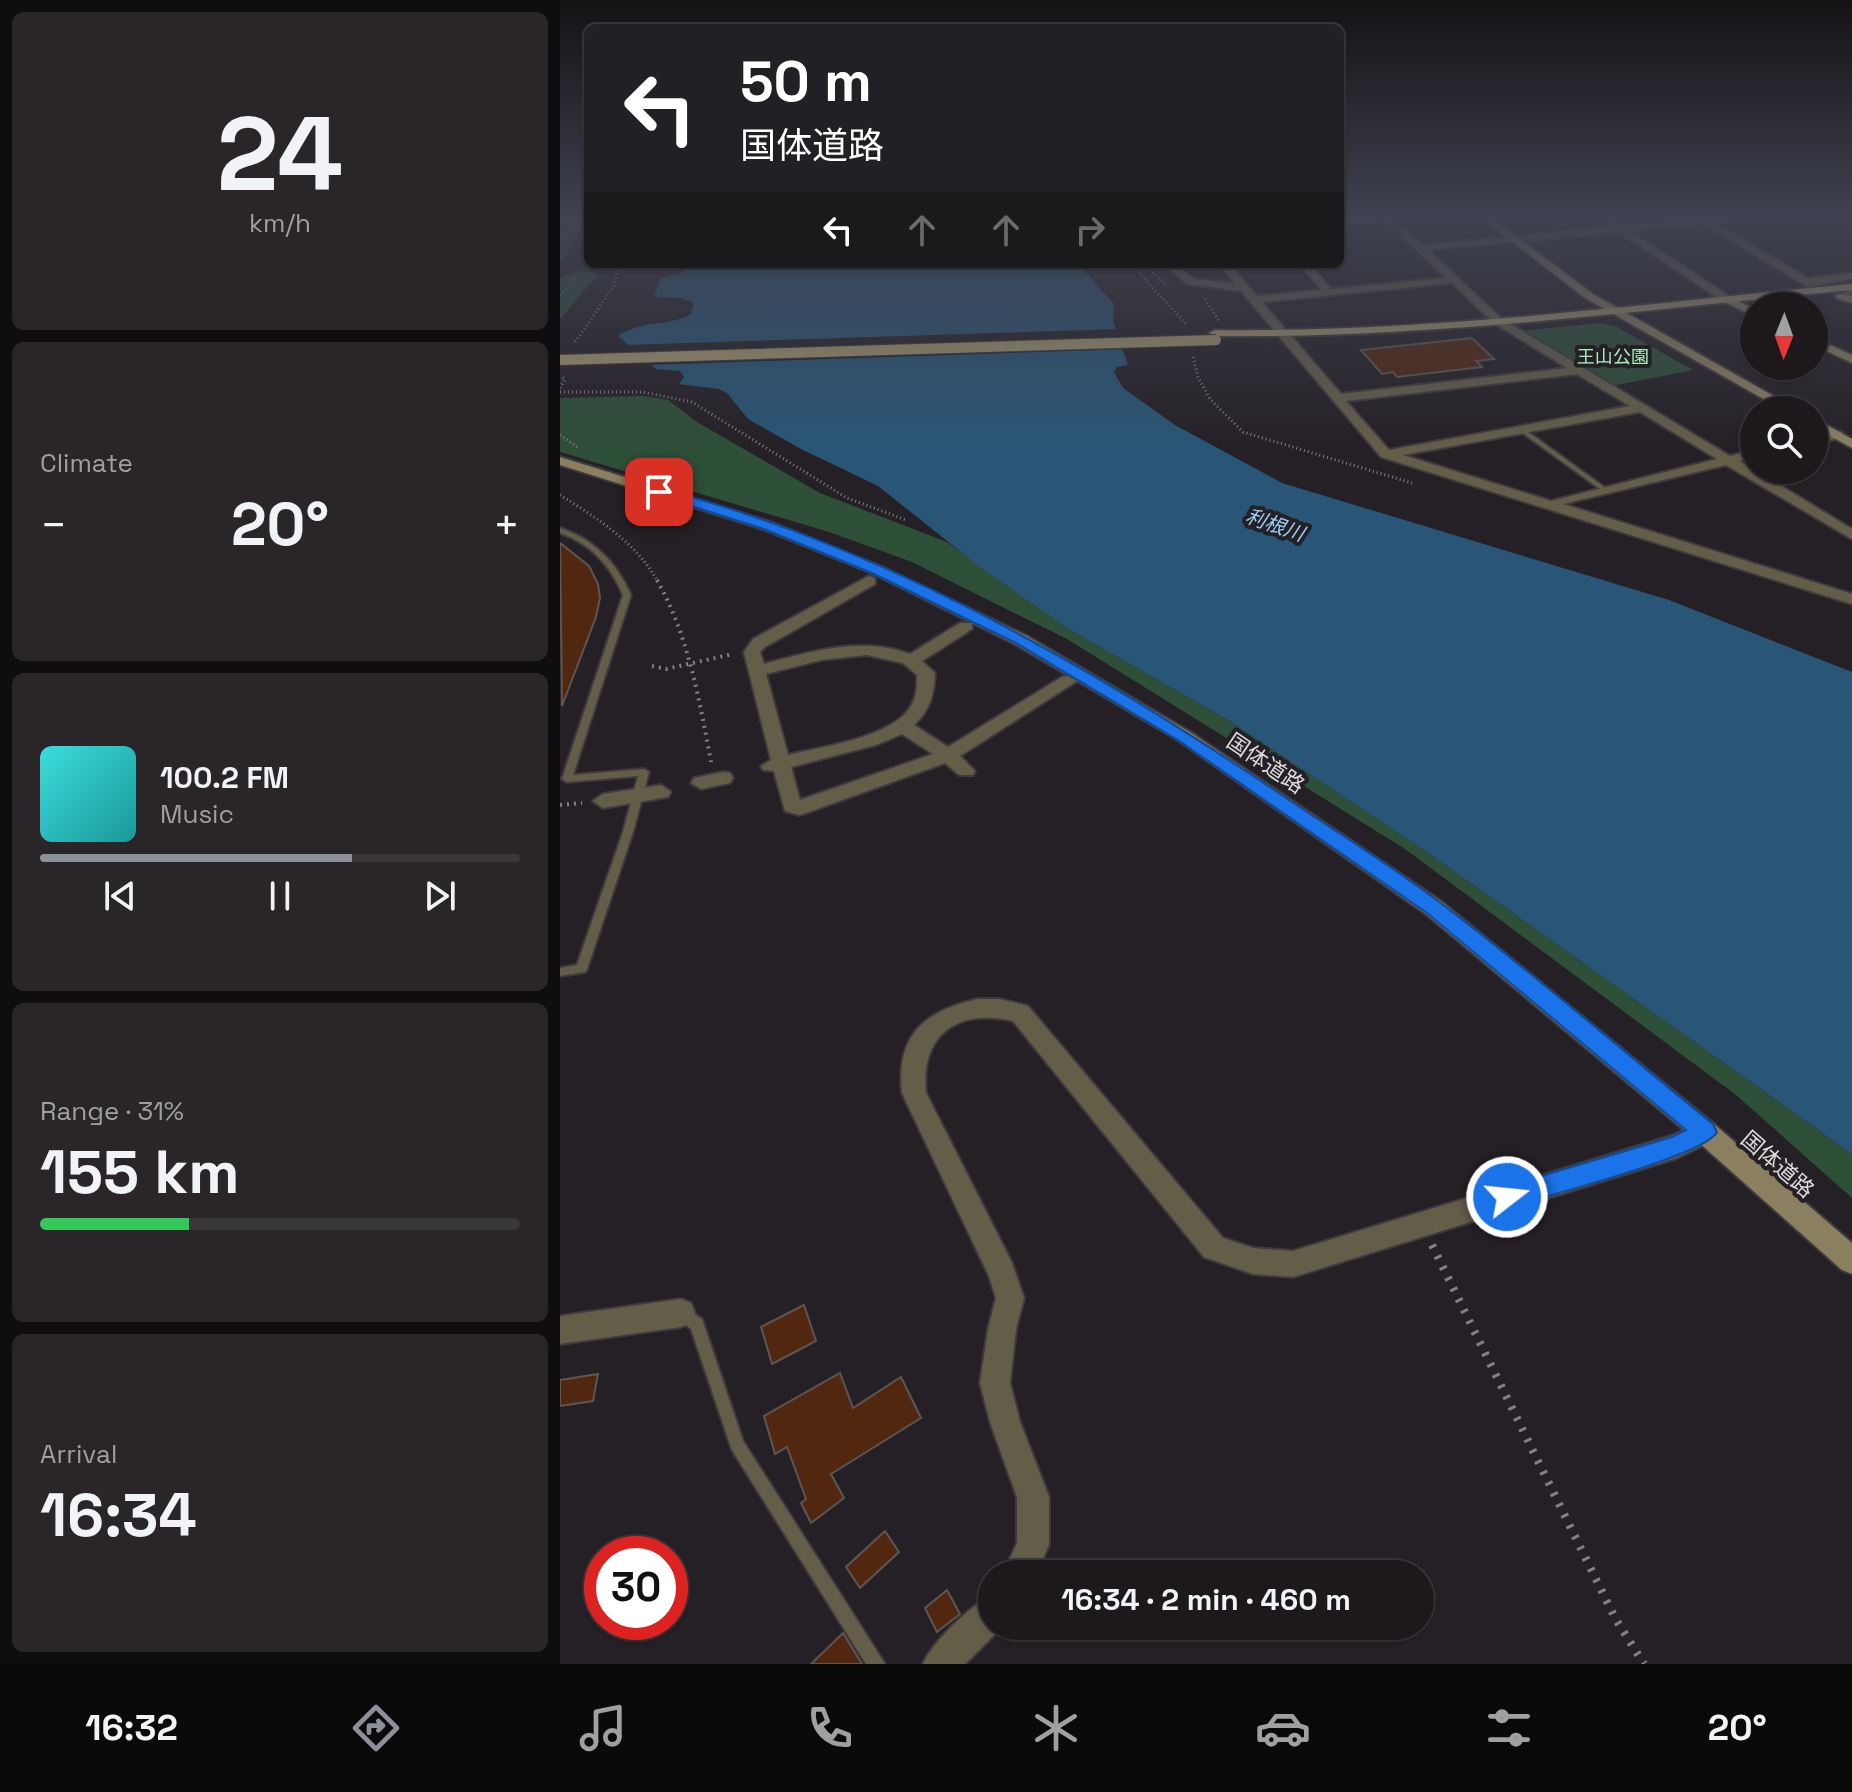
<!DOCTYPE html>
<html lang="en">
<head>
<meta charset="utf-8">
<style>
  body { margin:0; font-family:"Space Grotesk","Noto Sans JP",sans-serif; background:#292529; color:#f1f3f6; height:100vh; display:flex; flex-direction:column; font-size:30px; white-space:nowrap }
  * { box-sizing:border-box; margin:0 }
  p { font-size:26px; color:#a0a0a3 }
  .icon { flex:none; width:44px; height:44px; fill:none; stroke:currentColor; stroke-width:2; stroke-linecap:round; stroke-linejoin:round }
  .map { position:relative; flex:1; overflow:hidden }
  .sheet { display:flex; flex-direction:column; gap:12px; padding:12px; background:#0f0d0f; width:560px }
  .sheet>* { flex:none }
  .banner { position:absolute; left:24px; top:24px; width:760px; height:244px; border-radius:12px; box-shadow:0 2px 6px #0004,0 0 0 2px #3a373b; background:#202124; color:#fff; overflow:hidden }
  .needle { width:52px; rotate:181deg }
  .buttons { position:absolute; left:1180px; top:292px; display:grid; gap:16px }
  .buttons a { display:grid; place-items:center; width:88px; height:88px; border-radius:50%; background:#1c181c; box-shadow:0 2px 6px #0004,0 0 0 2px #3a373b; font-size:40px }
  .speed { position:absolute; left:24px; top:1536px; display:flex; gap:16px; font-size:40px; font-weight:700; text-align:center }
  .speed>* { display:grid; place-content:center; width:104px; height:104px; border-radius:50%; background:#1c181c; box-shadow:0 2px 6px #0004,0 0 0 2px #3a373b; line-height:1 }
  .speed .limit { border:12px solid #d22; background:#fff; color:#111 }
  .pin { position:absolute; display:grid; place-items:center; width:68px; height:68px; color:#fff; margin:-34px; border-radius:16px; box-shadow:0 4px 12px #0006 }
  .me { position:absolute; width:88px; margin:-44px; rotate:74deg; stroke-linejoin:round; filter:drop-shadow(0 0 6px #0008) }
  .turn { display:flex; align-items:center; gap:28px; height:168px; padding:0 24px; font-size:36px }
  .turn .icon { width:104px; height:104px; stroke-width:2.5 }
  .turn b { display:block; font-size:56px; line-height:68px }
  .lanes { display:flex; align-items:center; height:76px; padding:0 24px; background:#0003; justify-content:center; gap:40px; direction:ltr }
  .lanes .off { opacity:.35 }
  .big { font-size:60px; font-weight:800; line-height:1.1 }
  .sheet .widget { flex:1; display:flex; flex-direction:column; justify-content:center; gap:12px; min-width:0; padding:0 28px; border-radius:12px; background:#292529 }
  .sheet .dial { align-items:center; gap:0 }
  .dial b { font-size:104px; line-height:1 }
  .song { display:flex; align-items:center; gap:24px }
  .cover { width:96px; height:96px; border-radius:12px; background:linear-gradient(135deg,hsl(180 70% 55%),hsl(180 70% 35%)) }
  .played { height:8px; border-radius:4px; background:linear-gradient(90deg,#8c9099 65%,#3a373b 65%) }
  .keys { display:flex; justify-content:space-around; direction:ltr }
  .heat { display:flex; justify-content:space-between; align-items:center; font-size:44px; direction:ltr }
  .charge { height:12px; border-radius:6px; background:linear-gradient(90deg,#34c759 31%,#3a373b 0) }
  .trip { position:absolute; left:418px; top:1560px; width:456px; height:80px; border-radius:40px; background:#1c181c; box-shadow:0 2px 6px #0004,0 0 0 2px #3a373b; font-weight:800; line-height:80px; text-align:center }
  .tab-bar { display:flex; height:128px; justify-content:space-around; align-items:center; background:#0b0a0b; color:#a0a0a3 }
  .tab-bar .icon { width:56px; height:56px }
  .tab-bar .on { color:#8c9099 }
  .tab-bar b { font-size:36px; color:#f1f3f6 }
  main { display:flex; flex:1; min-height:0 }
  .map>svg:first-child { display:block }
</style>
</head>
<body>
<main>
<section class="sheet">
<div class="widget dial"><b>24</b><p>km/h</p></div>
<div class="widget"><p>Climate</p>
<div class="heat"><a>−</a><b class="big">20°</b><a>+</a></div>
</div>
<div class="widget">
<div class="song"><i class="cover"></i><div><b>100.2 FM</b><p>Music</p></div></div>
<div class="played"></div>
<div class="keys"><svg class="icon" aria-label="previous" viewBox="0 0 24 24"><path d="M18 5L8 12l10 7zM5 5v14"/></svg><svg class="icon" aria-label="pause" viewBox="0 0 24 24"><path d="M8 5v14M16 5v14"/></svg><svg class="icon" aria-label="next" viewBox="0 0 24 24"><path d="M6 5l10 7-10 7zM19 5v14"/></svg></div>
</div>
<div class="widget"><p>Range · 31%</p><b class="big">155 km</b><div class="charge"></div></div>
<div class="widget"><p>Arrival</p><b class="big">16:34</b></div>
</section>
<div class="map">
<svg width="1292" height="1664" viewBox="0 0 1292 1664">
  <rect width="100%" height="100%" fill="#252025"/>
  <g fill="#2e4f38">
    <path d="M0,215H28L6,256L0,260Z"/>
    <path d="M17,271L34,272L39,279H34L0,319V278Z"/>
    <path d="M1040,323L1055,326L1133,370L1052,386L961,331Z"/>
    <path d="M83,396L108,400L137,422L260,493L387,542L510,630L666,719L864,850L1292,1154V1198L1176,1095L845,849L507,639L352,562L269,532L0,452V398Z"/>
  </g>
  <path fill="#295676" d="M133,264H518L554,304L553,321L568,365L557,367L554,372L563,388L615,425L722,483L1109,600L1292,672V1154L864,850L666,719L510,630L420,567L318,486L241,449L188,419L167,393L159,389L119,384L124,377L120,371L96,369L58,336C80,320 108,327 131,314L134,303L121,298L94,297L100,279L121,273Z"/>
  <path fill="#252025" d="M560,329L567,349L86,365L63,345Z"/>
  <g fill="#522710" stroke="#5d5653" stroke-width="2">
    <path d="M912,338L934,359L916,361L922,367L837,377L833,372L822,374L801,350Z"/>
    <path d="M0,543L29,566L38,584L40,598L36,617L2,706Z"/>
    <path d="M244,1305L256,1341L212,1364L201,1327Z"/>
    <path d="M280,1373L293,1408L341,1377L361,1418L271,1474L284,1498L251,1523L241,1503L246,1499L227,1447L215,1454L204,1416Z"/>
    <path d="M38,1374L33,1401L0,1406V1380Z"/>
    <path d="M325,1531L339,1552L300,1588L286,1567Z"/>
    <path d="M387,1590L400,1614L377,1632L365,1608Z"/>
    <path d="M283,1633L302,1664H251Z"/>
  </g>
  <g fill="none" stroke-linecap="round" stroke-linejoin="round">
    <defs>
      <g id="lane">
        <path d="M960,429H964L1044,487V489H1040L960,431Z"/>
        <path d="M0,528C34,539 56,562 71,595L13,775L84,769L89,772L73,832L27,969L25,972L0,976V968L17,965L63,832L78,776L7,782L2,779L63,595C50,565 31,544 0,533Z"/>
        <path d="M122,1306L142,1319L183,1441L325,1664H306L172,1450L131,1329L117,1318L115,1313L117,1308Z"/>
      </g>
      <g id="street">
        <path d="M830,215L862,245L1052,227L1036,215H1046L1063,226L1142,216L1214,215L1210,218L1155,223L1248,278L1292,273V279L1248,287L1144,224L1070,231L1170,297V301H1162L1059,232L868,250L942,319L1170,456L1194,450V458L1180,461L1292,529V539L1166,465L1003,504L1292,594V604L821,457L681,291L627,284L604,264H615L634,279L675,284L659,264H669L697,296L761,290L740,264H750L771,289L886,278L826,221L780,225V219ZM892,283L934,323L1007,368L781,394L702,302ZM1017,374L1070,406L829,450L786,401ZM1080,412L1157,459L991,501L843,455Z"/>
        <path d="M1292,289V295L1280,299L1275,296Z"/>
        <path d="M1277,431L1282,432V438L1254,443V435Z"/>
        <path d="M309,576L315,578V584L205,647L200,652L204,664C252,651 301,636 350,654L400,623H412V629L362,661L375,673C374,695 370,710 354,725L388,747L502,677L508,676L517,681L400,756L415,771L413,775H399L385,763L246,813L239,815L225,811L214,771L203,770L201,766L211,760L184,652L193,639ZM307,655L343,663L357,675C357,685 357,696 351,706C334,737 261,747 228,755L206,674L261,660ZM342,734L373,754L240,800L231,767L316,745Z"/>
        <path d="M163,772L170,773L173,778L170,783L141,789L131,783L134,778Z"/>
        <path d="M101,785L111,792L108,797L43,808L33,801L43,794Z"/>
        <path d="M418,999H439L468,1006L663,1238L693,1248L733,1251L1111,1136L1145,1121L1154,1124L1158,1132L1154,1140L1117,1158L733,1277L693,1274L644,1257L453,1021C397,1008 360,1035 366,1093L452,1263L464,1298L456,1329L450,1383L460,1422L489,1497V1544L477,1574H443L457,1543V1497L430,1422L420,1383L428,1329L436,1298L429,1276L342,1093C336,1035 364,1011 418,999Z"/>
        <path d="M121,1299L131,1303L135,1313L131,1323L121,1327L0,1344V1316Z"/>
        <path d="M432,1596V1626H443L405,1664H363C372,1643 410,1605 432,1596Z"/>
      </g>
      <g id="secondary">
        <path d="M918,215H928L1033,294L1238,410H1223L1025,298Z"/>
        <path d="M1276,294L1292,296V303L1276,298Z"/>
        <path d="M1162,297H1170L1194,309V316L1162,301Z"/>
        <path d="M1254,338L1292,355V363L1254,345Z"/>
        <path d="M1254,418L1292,439V448L1254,427Z"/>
        <path d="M0,457L213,523L322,567L467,636L630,732L882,902L1154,1124L1292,1243V1274L1282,1270L1136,1140L866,914L618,740L455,644L312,573L203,529L0,465Z"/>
      </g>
      <path id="primary" d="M1292,284V290C1081,310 868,339 655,336L649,333L655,330C868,333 1081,304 1292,284Z"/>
    </defs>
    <use href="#lane" stroke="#3f3a3f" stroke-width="4"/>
    <use href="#street" stroke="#3f3a3f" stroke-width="4"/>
    <use href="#secondary" stroke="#3f3a3f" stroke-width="4"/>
    <use href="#primary" stroke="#3f3a3f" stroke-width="4"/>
    <g stroke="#848184" stroke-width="3" stroke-dasharray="1 3" stroke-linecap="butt">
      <path d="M0,219L16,222"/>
      <path d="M0,238L22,215"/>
      <path d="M571,264L626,324"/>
      <path d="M584,264L606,285"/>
      <path d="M56,267L94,265"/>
      <path d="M0,295L17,276"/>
      <path d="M645,299L659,321"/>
      <path d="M15,342L53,288L58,270L52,264"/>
      <path d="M633,357L638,377L650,399L683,432L852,483"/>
      <path d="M0,388L5,379L1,376"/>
      <path d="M0,392H83L132,402L287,498L346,520"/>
      <path d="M0,435L19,448"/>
      <path d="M0,495C37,518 77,543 98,582"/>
    </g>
    <g stroke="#848184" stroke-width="4" stroke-dasharray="2 5" stroke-linecap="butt">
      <path d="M97,580C129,637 139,699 151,762"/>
      <path d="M92,666L106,669L173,654"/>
      <path d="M0,805L22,803"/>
    </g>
    <path stroke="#848184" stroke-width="8" stroke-dasharray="3 9" stroke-linecap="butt" d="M872,1245L1055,1618L1084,1664"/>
    <use href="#lane" fill="#645e49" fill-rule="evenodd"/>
    <use href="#street" fill="#645e49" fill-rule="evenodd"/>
    <use href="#secondary" fill="#8a7f5e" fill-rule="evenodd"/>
    <use href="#primary" fill="#a6996e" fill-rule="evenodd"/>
    <defs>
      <path id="primary-bridge" d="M0,360L656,340"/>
    </defs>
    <use href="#primary-bridge" stroke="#3f3a3f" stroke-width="12" stroke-linecap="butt"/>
    <use href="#primary-bridge" stroke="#a6996e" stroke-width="10"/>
  </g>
  <linearGradient id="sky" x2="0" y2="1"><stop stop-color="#141214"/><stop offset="0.48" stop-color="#404251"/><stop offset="1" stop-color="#404251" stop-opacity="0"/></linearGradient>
  <rect width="1292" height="448" fill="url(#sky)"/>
  <path fill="#1a73e8" stroke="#114b97" stroke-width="2" d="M99,488C331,549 541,672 738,806C786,838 836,869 882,904C975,975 1063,1051 1153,1124L1157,1132C1145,1156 981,1197 947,1208L938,1205L935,1197L938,1189L1112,1137L1126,1130L867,913L618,740L456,643L312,573L204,529L94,494L92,492Z"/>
  <g text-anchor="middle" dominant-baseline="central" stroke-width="8" stroke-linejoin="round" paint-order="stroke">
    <g font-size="18" fill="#a8f0bb" stroke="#252025">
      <text x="1053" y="356">王山公園</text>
    </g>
    <g font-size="20" font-style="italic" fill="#9ad1fb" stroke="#252025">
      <text transform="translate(715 525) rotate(19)">利根川</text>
    </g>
    <g font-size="22" fill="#dedbde" stroke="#252025">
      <text transform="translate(706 763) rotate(34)">国体道路</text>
      <text transform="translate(1218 1164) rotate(41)">国体道路</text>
    </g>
  </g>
</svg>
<div class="buttons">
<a><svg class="needle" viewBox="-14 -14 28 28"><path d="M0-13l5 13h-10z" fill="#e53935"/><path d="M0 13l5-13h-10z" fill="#a0a0a3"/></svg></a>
<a><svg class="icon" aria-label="search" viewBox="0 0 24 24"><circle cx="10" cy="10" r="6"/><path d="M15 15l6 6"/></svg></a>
</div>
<div class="speed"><div class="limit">30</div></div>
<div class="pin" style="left:99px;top:492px;background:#d93025"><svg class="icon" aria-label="arrive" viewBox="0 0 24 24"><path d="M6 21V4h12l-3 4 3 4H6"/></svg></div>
<svg class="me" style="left:947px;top:1197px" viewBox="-20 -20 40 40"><circle r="17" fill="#1a73e8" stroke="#fff" stroke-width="3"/><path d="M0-11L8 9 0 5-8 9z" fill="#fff"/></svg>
<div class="trip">16:34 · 2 min · 460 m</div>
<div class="banner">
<div class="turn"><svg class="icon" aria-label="left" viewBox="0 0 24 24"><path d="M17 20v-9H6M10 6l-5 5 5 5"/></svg><div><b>50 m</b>国体道路</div></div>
<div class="lanes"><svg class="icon" aria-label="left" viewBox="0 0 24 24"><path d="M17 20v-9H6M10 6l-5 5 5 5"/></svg><svg class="icon off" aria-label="ahead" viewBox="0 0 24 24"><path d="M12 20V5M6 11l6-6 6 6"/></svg><svg class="icon off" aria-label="ahead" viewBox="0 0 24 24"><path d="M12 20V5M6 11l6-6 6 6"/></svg><svg class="icon off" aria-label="right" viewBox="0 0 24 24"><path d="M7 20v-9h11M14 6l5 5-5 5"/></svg></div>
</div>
</div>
</main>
<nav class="tab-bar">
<b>16:32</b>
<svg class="icon on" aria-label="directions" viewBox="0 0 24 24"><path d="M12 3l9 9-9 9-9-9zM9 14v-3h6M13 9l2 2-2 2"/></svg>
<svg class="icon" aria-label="music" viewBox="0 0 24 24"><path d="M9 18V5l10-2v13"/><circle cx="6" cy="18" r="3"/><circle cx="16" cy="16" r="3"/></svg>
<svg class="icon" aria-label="phone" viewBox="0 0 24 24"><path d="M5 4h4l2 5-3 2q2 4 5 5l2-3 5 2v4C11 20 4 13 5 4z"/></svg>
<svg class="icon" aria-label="climate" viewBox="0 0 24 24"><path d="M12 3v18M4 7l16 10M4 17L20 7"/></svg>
<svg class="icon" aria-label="car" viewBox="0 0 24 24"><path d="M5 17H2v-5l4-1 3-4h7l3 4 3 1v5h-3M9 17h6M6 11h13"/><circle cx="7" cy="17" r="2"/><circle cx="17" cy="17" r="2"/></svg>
<svg class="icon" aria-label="filters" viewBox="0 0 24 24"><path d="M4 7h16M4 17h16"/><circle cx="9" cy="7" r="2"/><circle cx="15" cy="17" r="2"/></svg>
<b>20°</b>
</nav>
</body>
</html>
